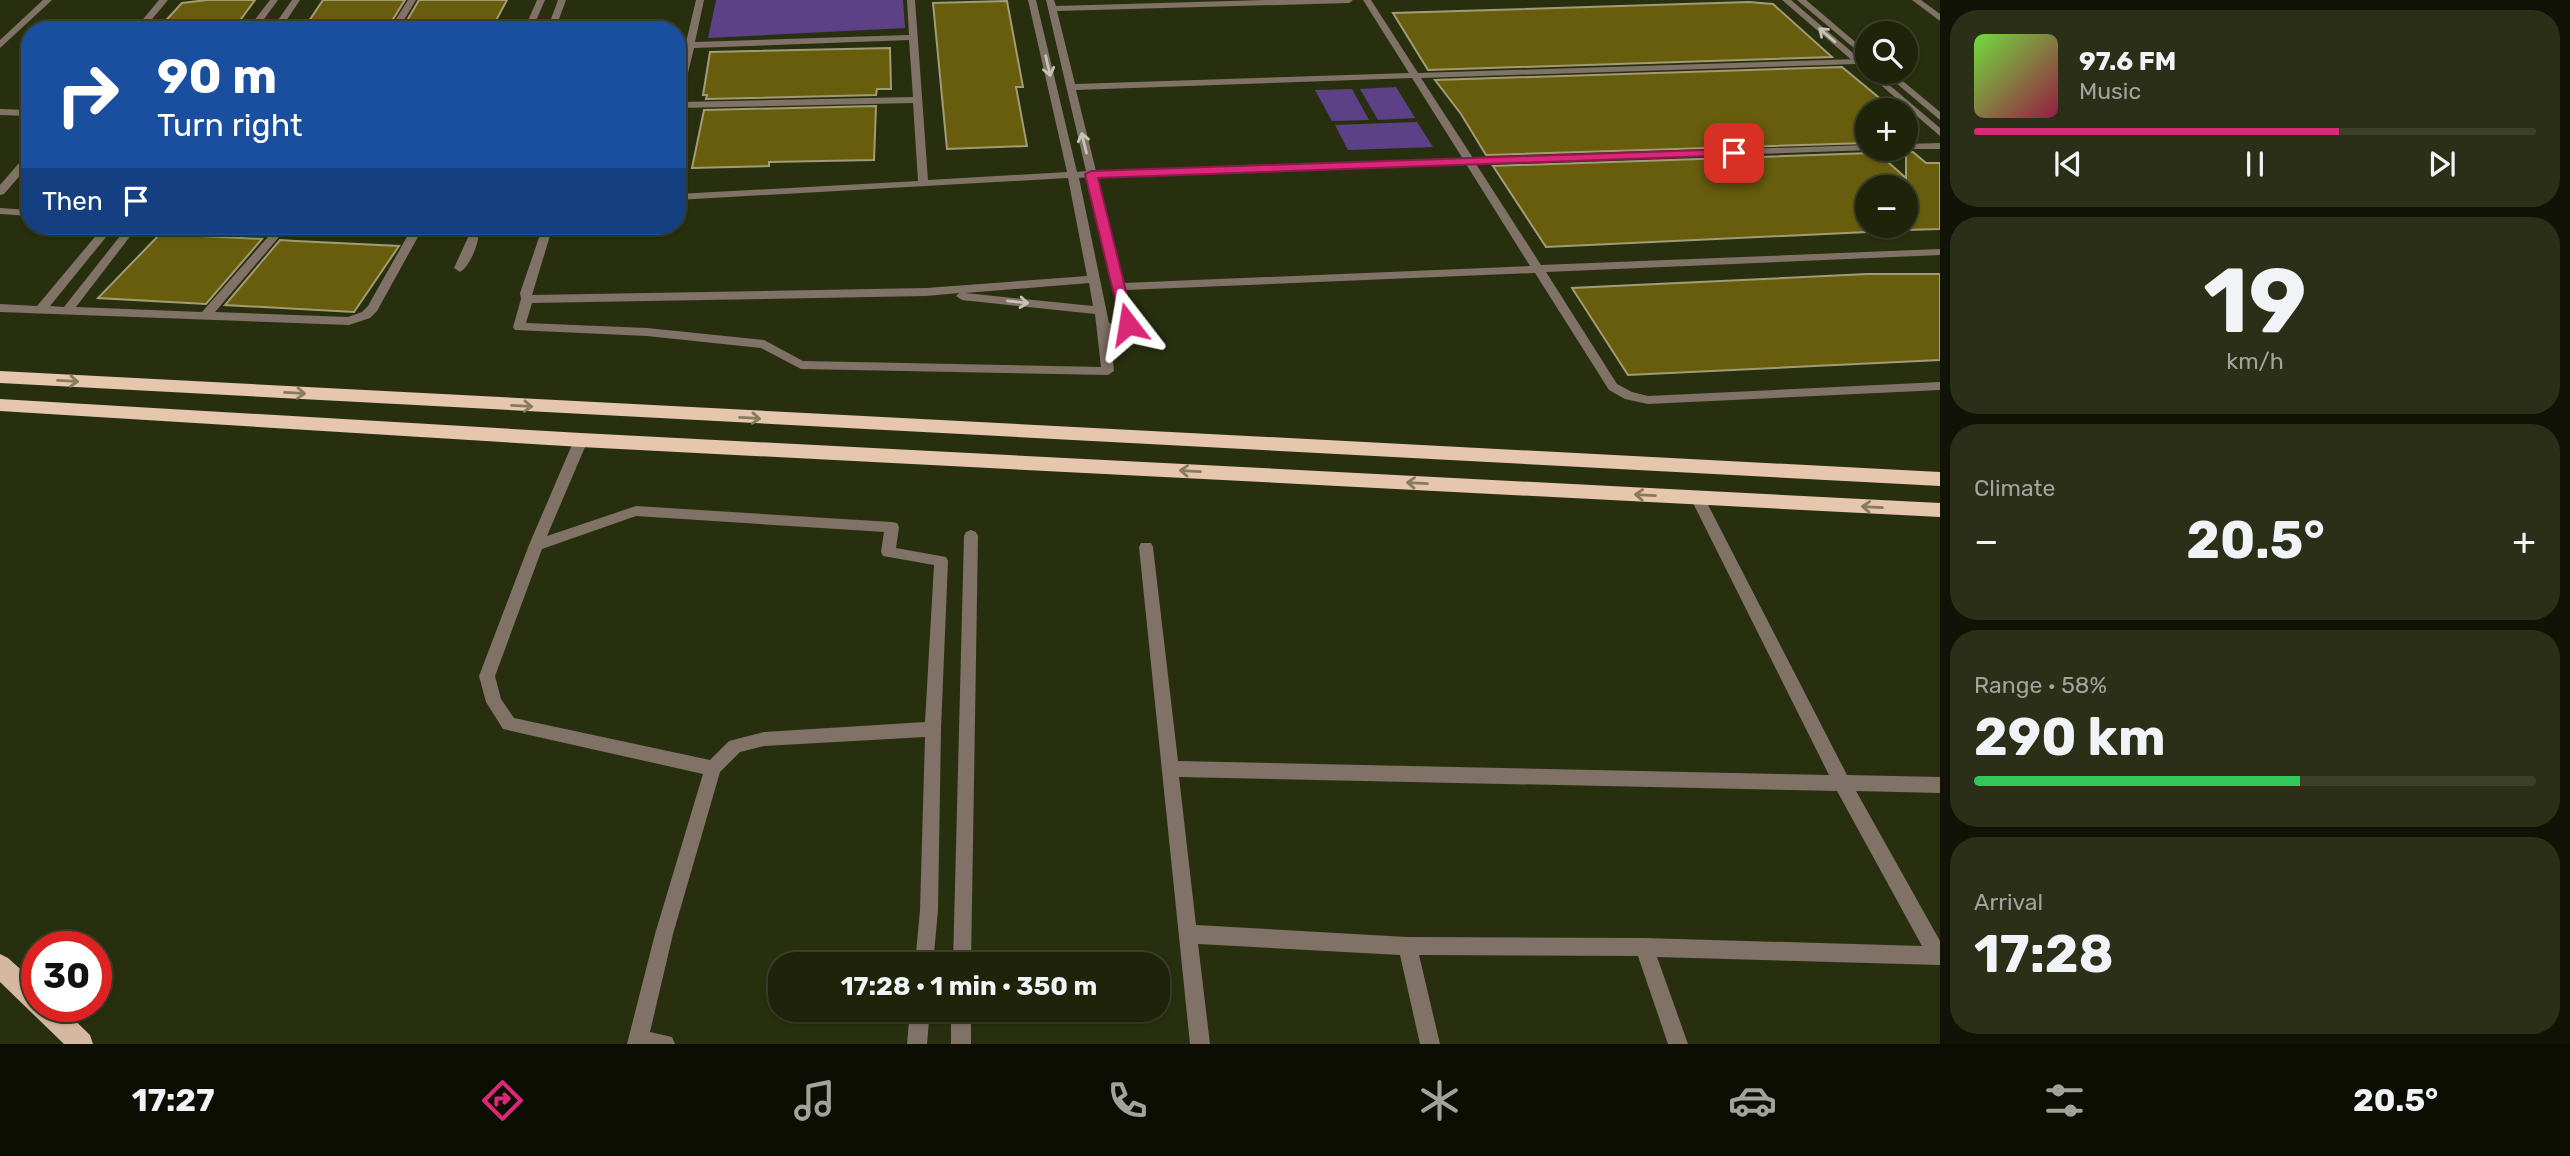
<!DOCTYPE html>
<html lang="en">
<head>
<meta charset="utf-8">
<style>
  body { margin:0; font-family:Rubik,sans-serif; background:#2b2f18; color:#f1f3f6; height:100vh; display:flex; flex-direction:column; font-size:26px; white-space:nowrap }
  * { box-sizing:border-box; margin:0 }
  p { font-size:23px; color:#a1a49c }
  .icon { flex:none; width:38px; height:38px; fill:none; stroke:currentColor; stroke-width:2; stroke-linecap:round; stroke-linejoin:round }
  .map { position:relative; flex:1; overflow:hidden }
  .side { display:flex; flex-direction:column; gap:10px; padding:10px; background:#101306; width:630px }
  .side>* { flex:none }
  .banner { position:absolute; left:21px; top:21px; width:665px; height:214px; border-radius:28px; box-shadow:0 2px 5px #0004,0 0 0 2px #3c402b; background:#1a4fa0; color:#fff; overflow:hidden }
  .buttons { position:absolute; left:1855px; top:21px; display:grid; gap:14px }
  .buttons a { display:grid; place-items:center; width:63px; height:63px; border-radius:50%; background:#1e230a; box-shadow:0 2px 5px #0004,0 0 0 2px #3c402b; font-size:35px }
  .speed { position:absolute; left:21px; top:931px; display:flex; gap:14px; font-size:35px; font-weight:700; text-align:center }
  .speed>* { display:grid; place-content:center; width:91px; height:91px; border-radius:50%; background:#1e230a; box-shadow:0 2px 5px #0004,0 0 0 2px #3c402b; line-height:1 }
  .speed .limit { border:10px solid #d22; background:#fff; color:#111 }
  .pin { position:absolute; display:grid; place-items:center; width:60px; height:60px; color:#fff; margin:-30px; border-radius:14px; box-shadow:0 4px 10px #0006 }
  .me { position:absolute; width:77px; margin:-38px; rotate:346deg; stroke-linejoin:round; filter:drop-shadow(0 0 5px #0008) }
  .turn { display:flex; align-items:center; gap:24px; height:147px; padding:0 21px; font-size:32px }
  .turn .icon { width:91px; height:91px; stroke-width:2.5 }
  .turn b { display:block; font-size:49px; line-height:60px }
  .then { display:flex; align-items:center; height:66px; padding:0 21px; background:#0003; gap:14px; font-size:26px }
  .big { font-size:52px; font-weight:700; line-height:1.1 }
  .side .widget { flex:1; display:flex; flex-direction:column; justify-content:center; gap:10px; min-width:0; padding:0 24px; border-radius:28px; background:#2b2f18 }
  .side .dial { align-items:center; gap:0 }
  .dial b { font-size:91px; line-height:1 }
  .song { display:flex; align-items:center; gap:21px }
  .cover { width:84px; height:84px; border-radius:10px; background:linear-gradient(135deg,hsl(100 70% 55%),hsl(340 70% 35%)) }
  .played { height:7px; border-radius:4px; background:linear-gradient(90deg,#db2777 65%,#3c402b 65%) }
  .keys { display:flex; justify-content:space-around; direction:ltr }
  .heat { display:flex; justify-content:space-between; align-items:center; font-size:38px; direction:ltr }
  .charge { height:10px; border-radius:5px; background:linear-gradient(90deg,#34c759 58%,#3c402b 0) }
  .trip { position:absolute; left:768px; top:952px; width:402px; height:70px; border-radius:28px; background:#1e230a; box-shadow:0 2px 5px #0004,0 0 0 2px #3c402b; font-weight:700; line-height:70px; text-align:center }
  .dock { display:flex; height:112px; justify-content:space-around; align-items:center; background:#0c0e04; color:#a1a49c }
  .dock .icon { width:49px; height:49px }
  .dock .selected { color:#db2777 }
  .dock b { font-size:32px; color:#f1f3f6 }
  main { display:flex; flex:1; min-height:0 }
  .map>svg:first-child { display:block }
</style>
</head>
<body>
<main>
<div class="map">
<svg width="1940" height="1044" viewBox="0 0 1940 1044">
  <rect width="100%" height="100%" fill="#282f0e"/>
  <g fill="#5d4187">
    <path d="M716,0H903L905,28L708,38Z"/>
    <path d="M1396,87L1415,118L1378,120L1360,89Z"/>
    <path d="M1352,89L1369,120L1332,121L1315,90Z"/>
    <path d="M1417,122L1433,147L1348,150L1335,125Z"/>
  </g>
  <g fill="#685c0d" stroke="#a29c76" stroke-width="2">
    <path d="M207,0H255L233,30H157L182,3Z"/>
    <path d="M323,0H405L390,24L305,27Z"/>
    <path d="M419,0H507L493,26L410,27L412,24H405Z"/>
    <path d="M1007,1L1023,87H1016L1027,146L947,149L933,3Z"/>
    <path d="M1749,2L1773,4L1832,57L1428,70L1393,13Z"/>
    <path d="M890,48L891,89H877L876,95L706,99L707,95H703L710,52Z"/>
    <path d="M1842,67L1894,110H1867V143L1486,155L1461,114L1435,80Z"/>
    <path d="M876,106L874,160L769,162V166L692,168L704,110Z"/>
    <path d="M1873,149L1906,178V152H1913L1926,163H1940V229L1906,230V187H1867V232L1546,247L1493,166L1871,153Z"/>
    <path d="M160,234L262,239L206,304L98,298Z"/>
    <path d="M280,240L296,241L399,246L354,312L225,305Z"/>
    <path d="M1867,274H1940V360L1628,375L1572,288Z"/>
  </g>
  <g fill="none" stroke-linecap="round" stroke-linejoin="round">
    <g fill="#807267" fill-rule="evenodd">
      <path d="M43,0H52L0,48V40Z"/>
      <path d="M159,0H168L143,30H134Z"/>
      <path d="M270,0H278L256,30H247Z"/>
      <path d="M292,0H300L280,30H271Z"/>
      <path d="M408,0H416L398,30H389Z"/>
      <path d="M537,0H545L532,30H524Z"/>
      <path d="M558,0H566L555,30H547Z"/>
      <path d="M696,0H704L695,42L909,35L907,0H915L928,180L1067,172L1028,0H1036L1077,172L1086,171L1046,0H1054L1056,6L1265,0H1353L1349,3L1057,11L1075,84L1409,73L1363,0H1371L1418,73L1859,59L1861,61L1856,64L1421,78L1473,158L1867,145V149L1871,150L1476,164L1541,265L1940,249V255L1546,272L1617,384L1632,392L1648,396L1940,382V390L1648,404L1625,399L1609,390L1535,273L1126,290L1134,324L1127,334H1110L1114,371L1108,375L801,369L761,348L647,336L515,330L513,327L521,299L520,293L543,226H553L532,295L926,288L1087,276L1068,178L677,200V194L918,181L913,103L677,108V80ZM909,40L913,97L681,102L694,48ZM1412,78L1463,159L1096,171L1076,90ZM1466,164L1530,266L1124,283L1098,177ZM1088,177L1122,324L1120,327L1109,323L1079,178ZM1089,283L1093,306L965,293ZM959,293L956,296L962,300L1095,314L1101,367L803,361L764,340L647,328L526,323L532,303L926,296Z"/>
      <path d="M1912,0H1921L1940,14V21Z"/>
      <path d="M0,109L30,110V116L0,115Z"/>
      <path d="M1940,143V149H1902H1906V144Z"/>
      <path d="M30,154V164L4,194L0,195V185L26,155Z"/>
      <path d="M0,208L30,210V216L0,214Z"/>
      <path d="M104,226H115L50,306L64,307L128,226H138L76,307L202,312L274,230L264,228L263,226L415,229L455,226L432,234L419,235L377,311L370,318L349,325L0,312V304L37,306ZM285,230L408,235L368,306L362,312L348,317L215,312Z"/>
      <path d="M469,226H479C481,238 471,266 460,272L454,268L470,233Z"/>
      <path d="M581,435L588,440L547,536L636,506L892,522L897,523L899,527L896,548L946,557L948,561L941,729L938,910L933,964H915L920,910L925,737L764,746L740,752L720,772L673,934L650,1032L672,1037L675,1044H627L655,934L703,774L503,729L486,702L479,676L529,545L574,440ZM636,516L884,532L881,552L883,556L934,565L925,722L764,732L729,741L710,760L514,718L501,699L495,676L542,549Z"/>
      <path d="M1697,492L1704,497L1847,775L1940,777V793L1856,791L1940,941V965L1657,957L1688,1044H1668L1638,956L1419,955L1440,1044H1420L1400,955L1198,944L1210,1044H1190L1139,547L1141,543H1151L1153,547L1178,761L1829,775L1690,497ZM1179,777L1837,791L1922,946L1644,938L1407,937L1196,925Z"/>
      <path d="M971,530L976,532L978,536L971,964H953L964,536L966,532Z"/>
      <path d="M910,1010H930L927,1044H907Z"/>
      <rect x="951" y="1010" width="20" height="34"/>
    </g>
    <g fill="#807267" fill-rule="evenodd">
      <path d="M1782,0H1791L1867,65V72H1874L1940,128V136Z"/>
      <path d="M1797,0H1806L1867,52V59Z"/>
      <path d="M1883,72H1892L1940,112V120Z"/>
    </g>
    <path fill="#d5b8a1" fill-rule="evenodd" d="M0,954L8,958L37,984V1006H60L90,1035L93,1044H64L0,982Z"/>
    <g fill="#e6c6ac" fill-rule="evenodd">
      <path d="M0,371L1940,472V486L0,383Z"/>
      <path d="M0,399L581,433L1940,503V517L581,447L0,411Z"/>
    </g>
  </g>
  <defs><path id="oneway-shaft" d="M-6 0H5M1.5-3L5.5 0L1.5 3" fill="none" stroke-width="1.6" stroke-linecap="round" stroke-linejoin="round" transform="scale(1.75)"/></defs>
  <g stroke="#c5c5b4">
    <use href="#oneway-shaft" transform="translate(1827 35) rotate(-139)"/>
    <use href="#oneway-shaft" transform="translate(1048 66) rotate(77)"/>
    <use href="#oneway-shaft" transform="translate(1084 143) rotate(-104)"/>
    <use href="#oneway-shaft" transform="translate(1018 302) rotate(6)"/>
  </g>
  <g stroke="#877a5d">
    <use href="#oneway-shaft" transform="translate(68 381) rotate(3)"/>
    <use href="#oneway-shaft" transform="translate(295 393) rotate(3)"/>
    <use href="#oneway-shaft" transform="translate(522 406) rotate(3)"/>
    <use href="#oneway-shaft" transform="translate(750 418) rotate(3)"/>
    <use href="#oneway-shaft" transform="translate(1190 471) rotate(-177)"/>
    <use href="#oneway-shaft" transform="translate(1417 483) rotate(-177)"/>
    <use href="#oneway-shaft" transform="translate(1645 495) rotate(-177)"/>
    <use href="#oneway-shaft" transform="translate(1872 507) rotate(-177)"/>
  </g>
  <path fill="#db2777" stroke="#8e194d" stroke-width="2" d="M1734,149L1738,150V155L1098,178L1134,324L1128,329L1121,324L1085,174L1091,171Z"/>
</svg>
<div class="buttons">
<a><svg class="icon" aria-label="search" viewBox="0 0 24 24"><circle cx="10" cy="10" r="6"/><path d="M15 15l6 6"/></svg></a>
<a>+</a>
<a>−</a>
</div>
<div class="speed"><div class="limit">30</div></div>
<div class="pin" style="left:1734px;top:153px;background:#d93025"><svg class="icon" aria-label="arrive" viewBox="0 0 24 24"><path d="M6 21V4h12l-3 4 3 4H6"/></svg></div>
<svg class="me" style="left:1128px;top:324px" viewBox="-20 -20 40 40"><path d="M0-17L14 15 0 8-14 15z" fill="#db2777" stroke="#fff" stroke-width="4"/></svg>
<div class="trip">17:28 · 1 min · 350 m</div>
<div class="banner">
<div class="turn"><svg class="icon" aria-label="right" viewBox="0 0 24 24"><path d="M7 20v-9h11M14 6l5 5-5 5"/></svg><div><b>90 m</b>Turn right</div></div>
<div class="then">Then<svg class="icon" aria-label="arrive" viewBox="0 0 24 24"><path d="M6 21V4h12l-3 4 3 4H6"/></svg></div>
</div>
</div>
<section class="side">
<div class="widget">
<div class="song"><i class="cover"></i><div><b>97.6 FM</b><p>Music</p></div></div>
<div class="played"></div>
<div class="keys"><svg class="icon" aria-label="previous" viewBox="0 0 24 24"><path d="M18 5L8 12l10 7zM5 5v14"/></svg><svg class="icon" aria-label="pause" viewBox="0 0 24 24"><path d="M8 5v14M16 5v14"/></svg><svg class="icon" aria-label="next" viewBox="0 0 24 24"><path d="M6 5l10 7-10 7zM19 5v14"/></svg></div>
</div>
<div class="widget dial"><b>19</b><p>km/h</p></div>
<div class="widget"><p>Climate</p>
<div class="heat"><a>−</a><b class="big">20.5°</b><a>+</a></div>
</div>
<div class="widget"><p>Range · 58%</p><b class="big">290 km</b><div class="charge"></div></div>
<div class="widget"><p>Arrival</p><b class="big">17:28</b></div>
</section>
</main>
<nav class="dock">
<b>17:27</b>
<svg class="icon selected" aria-label="directions" viewBox="0 0 24 24"><path d="M12 3l9 9-9 9-9-9zM9 14v-3h6M13 9l2 2-2 2"/></svg>
<svg class="icon" aria-label="music" viewBox="0 0 24 24"><path d="M9 18V5l10-2v13"/><circle cx="6" cy="18" r="3"/><circle cx="16" cy="16" r="3"/></svg>
<svg class="icon" aria-label="phone" viewBox="0 0 24 24"><path d="M5 4h4l2 5-3 2q2 4 5 5l2-3 5 2v4C11 20 4 13 5 4z"/></svg>
<svg class="icon" aria-label="climate" viewBox="0 0 24 24"><path d="M12 3v18M4 7l16 10M4 17L20 7"/></svg>
<svg class="icon" aria-label="car" viewBox="0 0 24 24"><path d="M5 17H2v-5l4-1 3-4h7l3 4 3 1v5h-3M9 17h6M6 11h13"/><circle cx="7" cy="17" r="2"/><circle cx="17" cy="17" r="2"/></svg>
<svg class="icon" aria-label="filters" viewBox="0 0 24 24"><path d="M4 7h16M4 17h16"/><circle cx="9" cy="7" r="2"/><circle cx="15" cy="17" r="2"/></svg>
<b>20.5°</b>
</nav>
</body>
</html>
